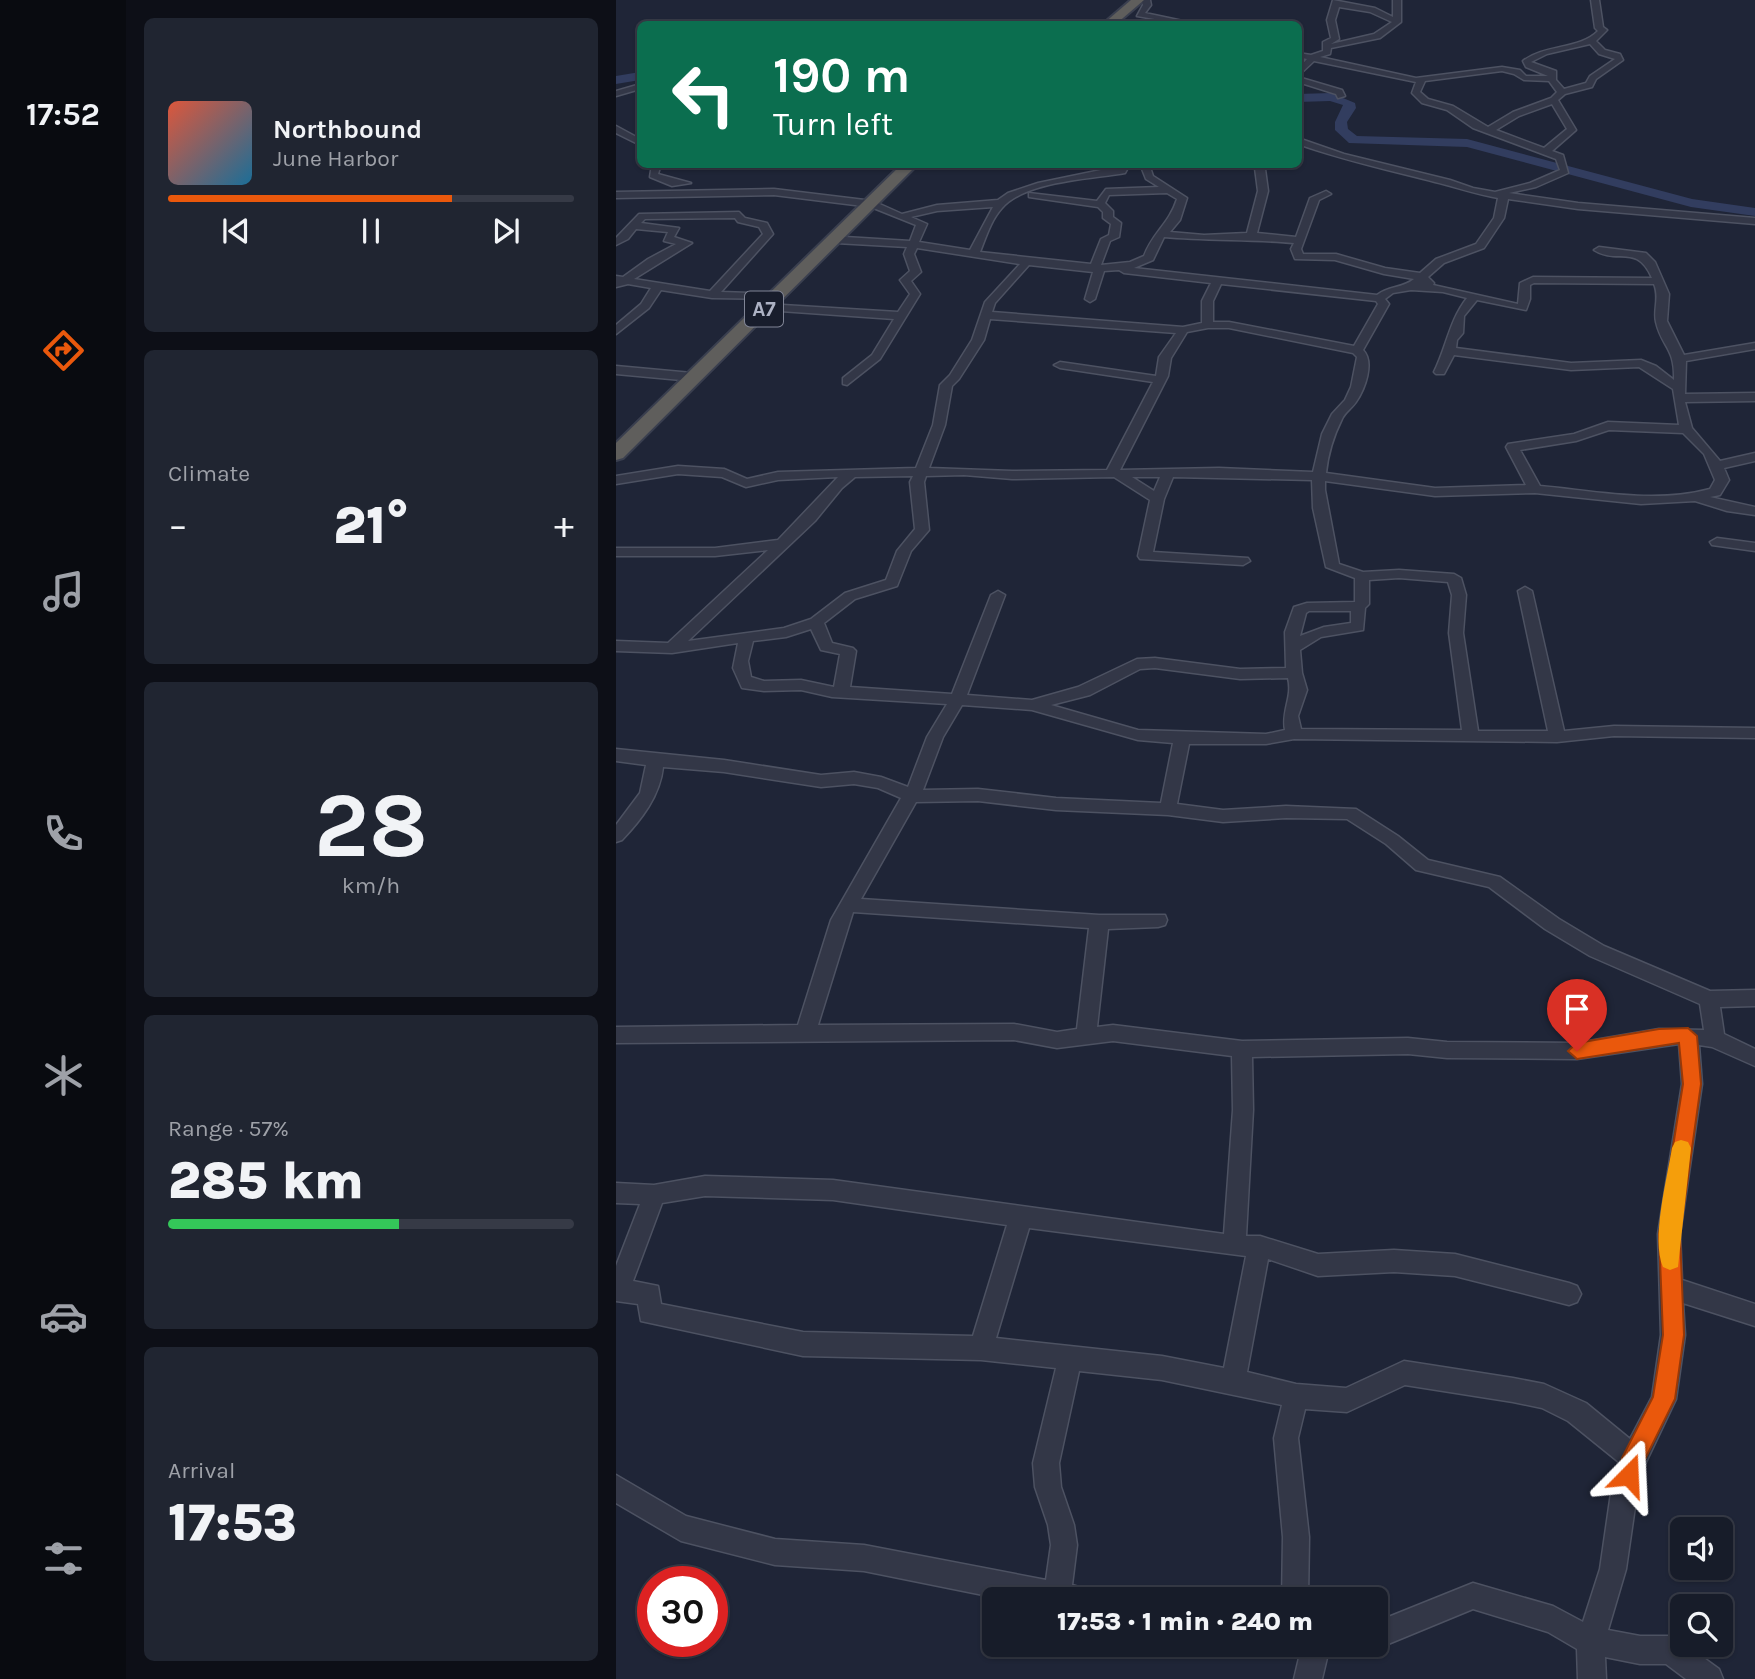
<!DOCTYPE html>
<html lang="en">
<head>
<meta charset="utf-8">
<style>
  body { margin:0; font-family:Karla,sans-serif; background:#202531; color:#f1f3f6; height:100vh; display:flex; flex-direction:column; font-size:26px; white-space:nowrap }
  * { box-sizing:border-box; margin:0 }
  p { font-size:23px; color:#9ea1a8 }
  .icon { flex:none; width:38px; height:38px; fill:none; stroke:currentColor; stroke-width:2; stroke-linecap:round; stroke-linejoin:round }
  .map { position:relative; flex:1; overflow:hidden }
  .side { display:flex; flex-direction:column; gap:18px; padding:18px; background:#0d0f17; width:490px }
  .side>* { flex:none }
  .guide { position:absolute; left:21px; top:21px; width:665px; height:147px; border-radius:10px; box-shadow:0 2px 5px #0004,0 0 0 2px #363a46; background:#0b6e4f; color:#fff; overflow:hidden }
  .fabs { position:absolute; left:1054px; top:1517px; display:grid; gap:14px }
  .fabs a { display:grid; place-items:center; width:63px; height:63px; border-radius:10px; background:#171c29; box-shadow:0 2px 5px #0004,0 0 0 2px #363a46; font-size:35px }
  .speed { position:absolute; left:21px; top:1566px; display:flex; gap:14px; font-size:35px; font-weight:700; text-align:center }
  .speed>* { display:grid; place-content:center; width:91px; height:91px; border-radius:50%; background:#171c29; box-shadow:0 2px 5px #0004,0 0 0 2px #363a46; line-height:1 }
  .speed .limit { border:10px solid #d22; background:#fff; color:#111 }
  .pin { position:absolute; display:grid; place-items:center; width:60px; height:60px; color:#fff; margin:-72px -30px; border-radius:50% 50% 50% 0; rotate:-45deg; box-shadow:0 0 7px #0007 }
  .pin .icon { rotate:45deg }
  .me { position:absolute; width:77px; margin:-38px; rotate:21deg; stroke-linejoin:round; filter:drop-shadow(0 0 5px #0008) }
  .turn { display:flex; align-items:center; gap:24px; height:147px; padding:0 21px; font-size:32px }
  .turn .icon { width:91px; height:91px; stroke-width:2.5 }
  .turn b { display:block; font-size:49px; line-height:60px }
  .big { font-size:52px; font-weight:800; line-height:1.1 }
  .side .tile { flex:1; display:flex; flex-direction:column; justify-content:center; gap:10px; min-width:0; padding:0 24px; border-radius:10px; background:#202531 }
  .side .dial { align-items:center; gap:0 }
  .dial b { font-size:91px; line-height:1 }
  .song { display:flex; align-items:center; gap:21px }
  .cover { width:84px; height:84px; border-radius:10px; background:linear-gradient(135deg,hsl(10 70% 55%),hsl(200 70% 35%)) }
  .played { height:7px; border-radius:4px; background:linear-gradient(90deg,#ea580c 70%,#363a46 70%) }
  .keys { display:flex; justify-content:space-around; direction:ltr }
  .heat { display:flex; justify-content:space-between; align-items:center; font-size:38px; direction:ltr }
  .charge { height:10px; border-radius:5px; background:linear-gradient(90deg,#34c759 57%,#363a46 0) }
  .trip { position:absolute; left:366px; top:1587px; width:406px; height:70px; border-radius:10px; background:#171c29; box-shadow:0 2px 5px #0004,0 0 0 2px #363a46; font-weight:800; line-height:70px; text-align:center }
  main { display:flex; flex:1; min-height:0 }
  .tab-bar { display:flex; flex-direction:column; width:126px; justify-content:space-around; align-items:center; background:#090b10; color:#9ea1a8 }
  .tab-bar .icon { width:49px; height:49px }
  .tab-bar .on { color:#ea580c }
  .tab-bar b { font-size:32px; color:#f1f3f6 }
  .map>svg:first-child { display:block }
</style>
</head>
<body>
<main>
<nav class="tab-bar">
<b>17:52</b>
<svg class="icon on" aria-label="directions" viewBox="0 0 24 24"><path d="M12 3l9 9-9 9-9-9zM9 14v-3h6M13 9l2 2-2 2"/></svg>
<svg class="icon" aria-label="music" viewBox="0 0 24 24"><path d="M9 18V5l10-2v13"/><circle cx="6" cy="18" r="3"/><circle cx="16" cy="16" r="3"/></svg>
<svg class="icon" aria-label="phone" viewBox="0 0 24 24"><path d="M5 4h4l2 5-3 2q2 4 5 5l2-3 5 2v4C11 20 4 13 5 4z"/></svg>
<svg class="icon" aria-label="climate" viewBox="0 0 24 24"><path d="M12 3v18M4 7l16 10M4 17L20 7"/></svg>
<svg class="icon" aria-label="car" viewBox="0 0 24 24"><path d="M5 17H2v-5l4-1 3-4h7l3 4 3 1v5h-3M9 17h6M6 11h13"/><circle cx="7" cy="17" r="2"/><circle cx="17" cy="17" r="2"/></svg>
<svg class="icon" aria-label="filters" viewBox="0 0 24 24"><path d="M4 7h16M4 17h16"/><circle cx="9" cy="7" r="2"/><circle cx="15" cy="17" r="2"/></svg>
</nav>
<section class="side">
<div class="tile">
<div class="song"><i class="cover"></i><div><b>Northbound</b><p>June Harbor</p></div></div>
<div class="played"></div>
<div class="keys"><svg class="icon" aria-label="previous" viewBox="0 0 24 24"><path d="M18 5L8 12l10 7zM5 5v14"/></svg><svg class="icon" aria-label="pause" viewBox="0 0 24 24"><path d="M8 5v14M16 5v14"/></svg><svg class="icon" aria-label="next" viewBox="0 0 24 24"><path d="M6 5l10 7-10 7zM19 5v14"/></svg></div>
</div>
<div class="tile"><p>Climate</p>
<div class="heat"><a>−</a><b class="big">21°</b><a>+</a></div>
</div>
<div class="tile dial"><b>28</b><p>km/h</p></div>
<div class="tile"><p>Range · 57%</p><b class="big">285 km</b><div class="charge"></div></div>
<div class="tile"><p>Arrival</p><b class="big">17:53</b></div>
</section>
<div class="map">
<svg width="1139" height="1679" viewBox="0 0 1139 1679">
  <rect width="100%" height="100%" fill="#1f2537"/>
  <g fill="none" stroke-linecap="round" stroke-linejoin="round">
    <g fill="#323d5f" fill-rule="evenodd">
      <path d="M24,72V80L0,84V76Z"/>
      <path d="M715,93L739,103L740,108L731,122L732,129L741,136L851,139L1076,199L1139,208V216L1075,207L851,147L733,143L719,130V122L727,105L714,101L682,102V94Z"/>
    </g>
    <defs>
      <g id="minor">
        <path d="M526,0H534L535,5L529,13L581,24H568L521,16L527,5Z"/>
        <path d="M717,0L759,8L777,17V0H785V22L764,38L715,48L714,54L704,57L800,78L886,67L904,70L910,76H932L910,67L907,61C929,44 963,50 982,31L979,28L975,0H983L987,27L991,30L980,41L989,50L1004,54L1007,60L980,79L976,87L949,94L942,100L960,130L936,151L947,155L952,173L920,187L893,193L962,203L1139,218V224L962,209L892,199L888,218L868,248L828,263L812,277L818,283L817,285L902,304L904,283L917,277L1036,278C1021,243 1002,265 978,250L983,247L1030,253L1039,262L1053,294L1051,321L1068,355L1139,343V349L1070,361L1069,394L1139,393V401L1069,402L1076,428L1104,461L1139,453V461L1108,468L1113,480L1104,495L1094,497L1139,507V515L1111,511L1079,501L1025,504L919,493L819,496L709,481V490L723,564L747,572L783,570L838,574L845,578L850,595L847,633L862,731H932L902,591L909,587L916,591L948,731L998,726L1139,728V738L998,736L941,742L678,739L650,744H573L561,804L607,810L670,806L740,809L782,836L812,860L884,877L943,919L988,946L1094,991L1139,990V1006L1104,1007L1108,1034L1139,1049V1066L1096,1047L1083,1045L1086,1084L1064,1234L1066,1280L1139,1304V1326L1067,1303L1069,1335L1060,1399L1030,1462L1021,1493L1010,1569L992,1630L1024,1636H1054L1064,1640L1066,1645H1070L1103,1669L1107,1679H1070L1050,1664H1024L989,1657L990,1679H962L961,1649L932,1632L857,1609L760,1649L751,1645H760V1622L857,1583L937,1606L967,1622L984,1569L995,1493L1004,1463L952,1421L926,1408L897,1402L789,1385L731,1412L689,1409L682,1438L693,1537L692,1600H666L667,1537L658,1438L666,1405L546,1380L463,1371L443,1463L445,1487L458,1525L461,1545L456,1585L473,1590L476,1600H392L248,1571L159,1565L65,1541L0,1503V1475L70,1516L159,1539L248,1545L430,1580L435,1545L432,1525L419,1487L417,1463L440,1368L365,1360L187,1356L25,1321L22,1304L0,1301V1266L24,1204L0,1203V1183L38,1185L89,1176L217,1180L608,1234L617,1110L616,1056L497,1041L441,1048L398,1040L0,1043V1027L182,1025L215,920L285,798L262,788L238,784L205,787L108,772L47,767C44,796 25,820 6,840L0,842V825L24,793L30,765L0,761V749L108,760L205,775L238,772L265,777L292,787L311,737L331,704L216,697L185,690L148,691L126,688L117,668L122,643L56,653L0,651V641L52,643L152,550L99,556H0V548H99L162,540L222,477L162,480L130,487L106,477L62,474L0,484V476L62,466L108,469L131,479L162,472L300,468L317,425L324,385L334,375L356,340L369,302L404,264L301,248L298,254L305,272L295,281L304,294L264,359L231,385L227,384V378L256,355L278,319L150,310L145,307L150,304L282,312L294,294L284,280L294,271L288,254L291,247L220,243L215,240L229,237L294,241L300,225L255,207L158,195L0,198V192L158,189L257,201L286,214L321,205L382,200L392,193L422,183L514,164L509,173C476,179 409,181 386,208C375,220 370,237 364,252L475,264L485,239L493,235L495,224L487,218V212L482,207L413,197V193L481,201L490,189L543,187L530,179L524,164H533L537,176L571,198L564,220L554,232L588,235L631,233L642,191L639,168L644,164H656L649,169L652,191L641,233L680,237L694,198L710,191L715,194L703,200L685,249L687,254H720L769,268L804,273L820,259L860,244L878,218L882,198C859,194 840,187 819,182C773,170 727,160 682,144V138L728,154L834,180L857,188L879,192L914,183L944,170L940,159L857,128L831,110L806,103L796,93L800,82L698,61L682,76V69L691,59L682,57V53L695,55L707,51V42L715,38L711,20ZM723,7L754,12L776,22L758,34L715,44L723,39L719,20ZM974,44L983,54L999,59L974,76L970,83L948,89L940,80V71L915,62L931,54ZM886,71L898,74L908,80L933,81L941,92L935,98L897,112L872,127L837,106L812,99L804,92L809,81ZM936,104L951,129L928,148L880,130L903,116ZM551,193L561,199C553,224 537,232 528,256L514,262L485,265L494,241L503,237L505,223L497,217V211L489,203L493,195ZM377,207L354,250L303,242L311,224L295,217L321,211ZM548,237C592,241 634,239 678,243L675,249L679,259L719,260L768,274L798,279C787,288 773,286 761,295L518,268L537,260ZM413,265L477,272L469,299L474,302L479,299L488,271L503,270L508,273L595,283L586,301V323L567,327L376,312L379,303ZM918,283L1038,284C1044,298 1037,309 1040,322C1046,348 1059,347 1058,380L1040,366L1025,360L955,363L840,348L841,340L847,333L848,316L861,300L910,310L914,299V285ZM605,284L760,301L762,304L738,346L613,322H597V301ZM795,290L827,292L851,298C833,321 831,346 818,372L820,374H828L838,355L955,370L1023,367L1057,389L1063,425L992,422L958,434L892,444L890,447L910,485L819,488L710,473C712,454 717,437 726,419C729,412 736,408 740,402C749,389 759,362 747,350L773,304L769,299L777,293ZM374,319L560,333L543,357L540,376L444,362L438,365L444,368L537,382L491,470L396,471L313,468L329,425L336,386L343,379L368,340ZM592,328H613L737,353L741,357L735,387L729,400L716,414L706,434L697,472L603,468L504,470L552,376L555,358L571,332ZM993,430L1067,433L1088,454L1099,480L1094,489C1039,504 979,491 924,486L904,450L960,441ZM348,475L396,479L498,477L534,500L522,556L524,559L627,565L634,561L632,558L537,552L548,499L557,477L696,480L697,508L710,567L739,578V602L691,603L678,607L669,632L670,668L624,669L539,658L521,659L462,687L416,700L351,695L389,595L382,591L375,595L336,694L234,687L240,651L237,648L216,643L208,623L239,599L281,586L295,551L313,530L308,482L310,476ZM297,476L294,482L299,529L281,551L270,580L229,593L195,619L168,628L72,641L199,521L226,488L239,477ZM516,477H544L538,491ZM783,578L832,582L836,595L833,633L846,730L685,729L682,716L691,690L686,673L684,650L705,637L747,630L749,608L753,604V580ZM693,611H735V623L708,627L684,636L690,613ZM195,629L205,650L224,654L218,687L185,680L148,681L135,677L132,661L137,641L170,637ZM539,668L624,679L672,678C677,697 665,711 669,730L650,734L522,730L435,705L474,695L524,669ZM346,705L416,710L522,740L557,743L545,803L440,798L362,789L307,790L327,737ZM362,801L440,810L552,815L607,822L670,818L731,819L770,844L800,870L873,887L929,929L974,956L1084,1004L1088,1030L1043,1029L961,1043L831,1042L792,1038L626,1041L497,1025L481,1027L492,929L542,927L549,925L551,920L549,915H483L245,899L300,802ZM237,912L473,928L461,1029L441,1032L398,1024L202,1025ZM1063,1044L1066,1084L1042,1234L1045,1335L1036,1397L1014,1439L970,1403L928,1384L897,1378L788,1361L730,1388L680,1384L631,1372L652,1259L702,1276L778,1272L839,1276L953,1305L961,1302L965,1294L961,1286L953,1283L839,1254L778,1250L702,1254L644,1236H630L637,1110L636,1057L792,1054L831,1058L961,1059ZM89,1196L217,1200L391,1225L357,1336L187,1332L45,1304L42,1286L17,1281L46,1203ZM413,1228L630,1256L608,1368L546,1356L380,1338Z"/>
        <path d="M682,77L726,90L729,96L722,98L720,94L682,82Z"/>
        <path d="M21,85H24V89L0,96V91Z"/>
        <path d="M0,126L24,139V145L0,133Z"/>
        <path d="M36,164H45L42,174L75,183L56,186L34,177Z"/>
        <path d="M123,212L129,218L151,223L157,234L105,292L161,294L166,297L165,299L96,298L45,290L33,308L0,334V325L25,304L35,288L12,284L0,287V276L7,277L32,259L60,244L48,241L52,232L20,229L12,239L0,245V238L23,214ZM119,218L122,222L143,227L147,234L94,291L18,279L76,243L58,237L63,228L25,223L29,219Z"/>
        <path d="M0,366L76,373L82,377L76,381L0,374Z"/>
        <path d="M1101,538L1139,543V551L1096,545L1094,542Z"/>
        <path d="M686,1645H714L706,1679H678Z"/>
      </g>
      <g id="trunk">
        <path d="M515,0H528L500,24H487Z"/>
        <path d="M286,164H302L7,458L0,460V443Z"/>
      </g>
    </defs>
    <use href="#minor" stroke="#4d5262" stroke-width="3"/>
    <use href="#trunk" stroke="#3a3f4f" stroke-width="4"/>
    <use href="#minor" fill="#333747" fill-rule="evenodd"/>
    <use href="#trunk" fill="#5f5e5c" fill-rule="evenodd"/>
  </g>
  <path fill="#ea580c" stroke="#983908" stroke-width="2" d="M1072,1028L1081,1036L1085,1084L1064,1234L1068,1335L1059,1399L1028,1461L1021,1484L1013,1487L1005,1484L1002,1475L1006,1458L1037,1397L1047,1335L1043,1234L1067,1084L1063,1043L961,1059L952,1051L961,1043L1043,1029Z"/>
  <path fill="#f59e0b" d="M1065,1140L1072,1142L1075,1148L1062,1267L1054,1270L1047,1267C1035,1239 1051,1179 1056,1148L1059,1142Z"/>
  <g text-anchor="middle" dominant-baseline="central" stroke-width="6" stroke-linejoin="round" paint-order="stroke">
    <rect fill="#181d2c" stroke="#808596" stroke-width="2" x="129" y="291.5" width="38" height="35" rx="5"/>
    <g font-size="21" font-weight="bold" fill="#adb2c4">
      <text x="148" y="309">A7</text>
    </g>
  </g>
</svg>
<div class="fabs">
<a><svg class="icon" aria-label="sound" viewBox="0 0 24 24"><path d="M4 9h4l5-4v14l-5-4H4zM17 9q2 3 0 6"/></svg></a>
<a><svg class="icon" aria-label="search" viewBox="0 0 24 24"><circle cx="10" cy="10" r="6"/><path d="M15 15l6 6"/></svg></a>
</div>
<div class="speed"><div class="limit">30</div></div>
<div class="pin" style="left:961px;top:1051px;background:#d93025"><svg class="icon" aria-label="arrive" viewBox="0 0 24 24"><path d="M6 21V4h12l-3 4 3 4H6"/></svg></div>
<svg class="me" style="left:1013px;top:1475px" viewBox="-20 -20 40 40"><path d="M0-17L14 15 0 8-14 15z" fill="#ea580c" stroke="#fff" stroke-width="4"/></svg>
<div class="trip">17:53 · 1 min · 240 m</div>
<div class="guide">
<div class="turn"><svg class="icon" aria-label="left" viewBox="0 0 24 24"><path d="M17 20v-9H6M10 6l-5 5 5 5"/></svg><div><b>190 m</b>Turn left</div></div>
</div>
</div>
</main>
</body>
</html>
